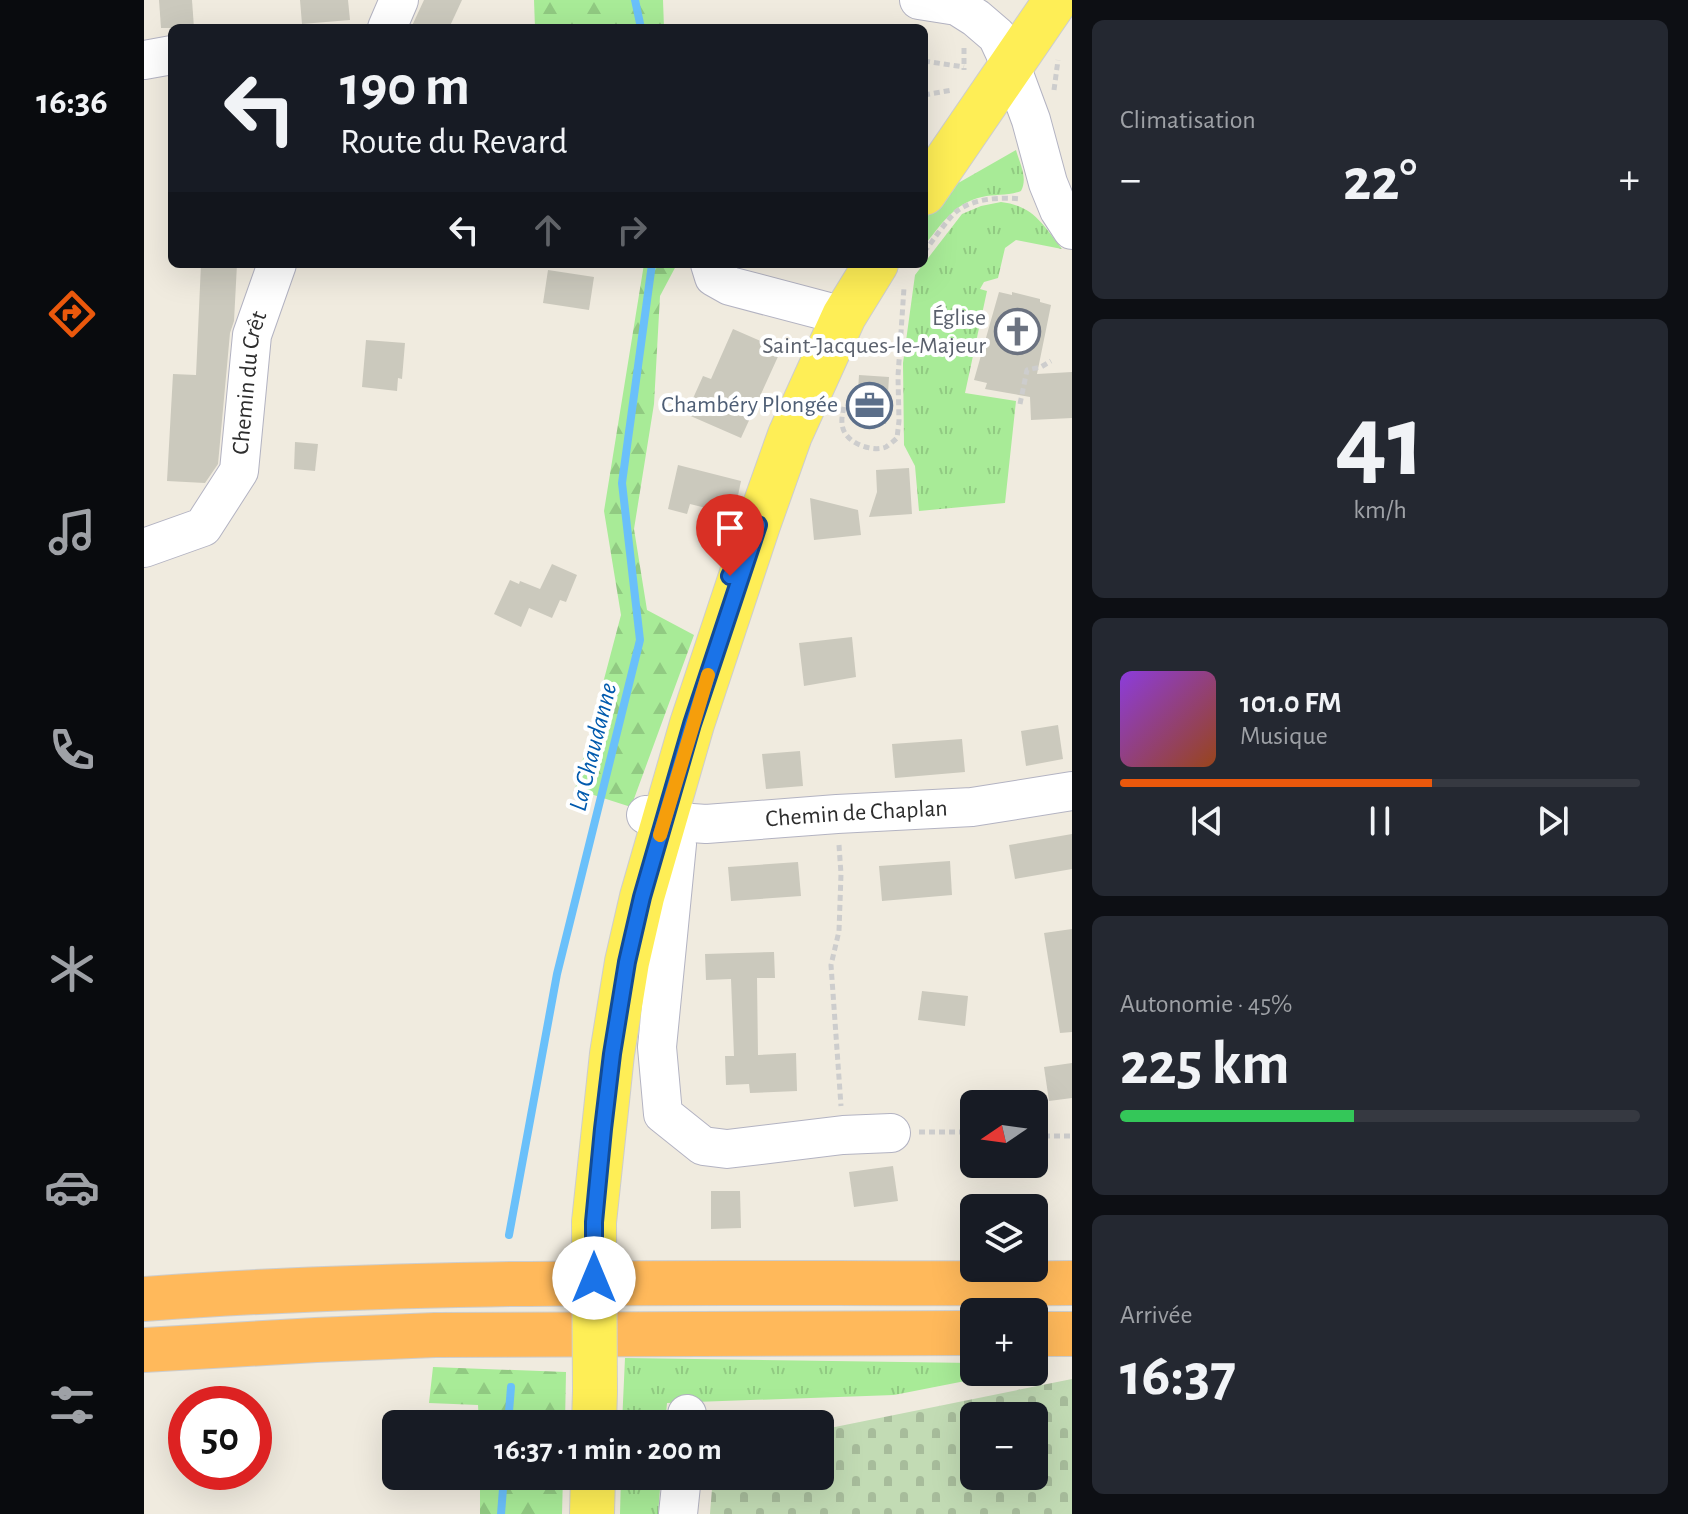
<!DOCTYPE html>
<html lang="fr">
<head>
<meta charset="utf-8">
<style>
  body { margin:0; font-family:"Alegreya Sans",sans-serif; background:#242831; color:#f1f3f6; height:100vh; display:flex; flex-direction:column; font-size:30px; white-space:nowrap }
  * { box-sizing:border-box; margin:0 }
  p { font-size:26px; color:#9ea1a6 }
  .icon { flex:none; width:44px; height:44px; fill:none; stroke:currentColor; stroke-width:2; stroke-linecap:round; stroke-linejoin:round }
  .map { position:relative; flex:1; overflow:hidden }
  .details { display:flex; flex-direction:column; gap:20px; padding:20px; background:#0d0f14; width:616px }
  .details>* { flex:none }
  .guide { position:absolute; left:24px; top:24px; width:760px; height:244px; border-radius:12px; box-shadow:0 8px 32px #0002; background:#171b24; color:#f1f3f6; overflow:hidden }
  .needle { width:52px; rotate:257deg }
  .tools { position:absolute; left:816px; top:1090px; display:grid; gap:16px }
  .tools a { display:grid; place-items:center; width:88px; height:88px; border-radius:12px; background:#171b24; box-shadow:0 8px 32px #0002; font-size:40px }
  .speed { position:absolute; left:24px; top:1386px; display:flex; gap:16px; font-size:40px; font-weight:700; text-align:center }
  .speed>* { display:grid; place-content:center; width:104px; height:104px; border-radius:50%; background:#171b24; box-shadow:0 8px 32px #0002; line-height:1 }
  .speed .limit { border:12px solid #d22; background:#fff; color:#111 }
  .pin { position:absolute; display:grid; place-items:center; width:68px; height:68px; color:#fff; margin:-82px -34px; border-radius:50% 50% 50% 0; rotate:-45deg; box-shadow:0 0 8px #0007 }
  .pin .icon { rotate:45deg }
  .me { position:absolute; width:88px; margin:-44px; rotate:0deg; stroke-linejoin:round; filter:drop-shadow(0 0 6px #0008) }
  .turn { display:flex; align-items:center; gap:28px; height:168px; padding:0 40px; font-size:36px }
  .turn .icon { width:104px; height:104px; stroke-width:2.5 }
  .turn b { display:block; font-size:56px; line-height:68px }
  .lanes { display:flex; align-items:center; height:76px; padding:0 40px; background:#0003; justify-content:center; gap:40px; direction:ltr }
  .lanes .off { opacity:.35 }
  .big { font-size:60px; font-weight:600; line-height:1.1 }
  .details .card { flex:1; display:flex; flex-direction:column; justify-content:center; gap:12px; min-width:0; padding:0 28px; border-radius:12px; background:#242831 }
  .details .dial { align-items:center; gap:0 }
  .dial b { font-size:104px; line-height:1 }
  .song { display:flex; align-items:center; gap:24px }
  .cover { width:96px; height:96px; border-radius:12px; background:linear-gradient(135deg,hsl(270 70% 55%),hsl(20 70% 35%)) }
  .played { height:8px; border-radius:4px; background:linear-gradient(90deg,#ea580c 60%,#363941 60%) }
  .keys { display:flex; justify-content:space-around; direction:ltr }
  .heat { display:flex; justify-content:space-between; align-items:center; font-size:44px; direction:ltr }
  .charge { height:12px; border-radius:6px; background:linear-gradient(90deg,#34c759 45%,#363941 0) }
  .trip { position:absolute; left:238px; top:1410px; width:452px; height:80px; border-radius:12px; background:#171b24; box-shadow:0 8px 32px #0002; font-weight:600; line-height:80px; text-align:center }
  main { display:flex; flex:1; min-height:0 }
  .menu { display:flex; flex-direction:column; width:144px; justify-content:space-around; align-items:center; background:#090b0e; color:#9ea1a6 }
  .menu .icon { width:56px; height:56px }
  .menu .on { color:#ea580c }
  .menu b { font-size:36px; color:#f1f3f6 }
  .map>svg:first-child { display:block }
</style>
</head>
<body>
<main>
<nav class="menu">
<b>16:36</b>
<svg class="icon on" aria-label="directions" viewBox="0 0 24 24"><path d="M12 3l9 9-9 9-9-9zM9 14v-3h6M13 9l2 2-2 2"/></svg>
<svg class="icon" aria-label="music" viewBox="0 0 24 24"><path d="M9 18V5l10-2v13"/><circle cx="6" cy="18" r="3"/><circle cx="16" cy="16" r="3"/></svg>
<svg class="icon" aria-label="phone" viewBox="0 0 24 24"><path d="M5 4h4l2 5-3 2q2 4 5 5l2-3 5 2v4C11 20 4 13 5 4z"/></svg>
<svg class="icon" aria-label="climate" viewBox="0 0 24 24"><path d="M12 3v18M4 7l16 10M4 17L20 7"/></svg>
<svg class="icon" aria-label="car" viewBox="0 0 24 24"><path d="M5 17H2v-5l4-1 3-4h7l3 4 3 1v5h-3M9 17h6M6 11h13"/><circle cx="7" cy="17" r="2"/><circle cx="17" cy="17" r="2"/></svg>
<svg class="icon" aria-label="filters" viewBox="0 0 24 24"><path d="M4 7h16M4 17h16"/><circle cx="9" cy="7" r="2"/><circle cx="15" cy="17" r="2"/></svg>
</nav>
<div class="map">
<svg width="928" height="1514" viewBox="0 0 928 1514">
  <defs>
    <pattern id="grass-tufts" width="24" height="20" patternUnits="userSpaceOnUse" patternTransform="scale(2)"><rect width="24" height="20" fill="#a8eb97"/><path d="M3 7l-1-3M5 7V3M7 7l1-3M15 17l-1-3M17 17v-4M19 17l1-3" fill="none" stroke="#91ca82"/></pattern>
    <pattern id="forest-firs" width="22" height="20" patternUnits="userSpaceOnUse" patternTransform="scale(2)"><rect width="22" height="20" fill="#a8eb97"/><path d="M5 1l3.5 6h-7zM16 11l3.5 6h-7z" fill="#91ca82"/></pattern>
    <pattern id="cemetery-stones" width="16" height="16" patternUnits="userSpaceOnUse" patternTransform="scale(2)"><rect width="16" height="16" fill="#c2dbb4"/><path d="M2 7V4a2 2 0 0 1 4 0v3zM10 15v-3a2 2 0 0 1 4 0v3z" fill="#a7bc9b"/></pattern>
  </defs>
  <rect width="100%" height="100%" fill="#f0ebdf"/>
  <g fill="url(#grass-tufts)">
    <path d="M872,150C876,164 884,178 877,191C864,196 851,194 838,197C810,203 797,225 780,246V216L795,194Z"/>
    <path d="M857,202C890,206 899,225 918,249L872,240L861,248L854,278L840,282L836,289L843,291L821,393L872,401L861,503L775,511L771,466L760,445L759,363L771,275L818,214L837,206Z"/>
    <path d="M481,1358L830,1363V1372H867L750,1395L523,1403L521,1424H478Z"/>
    <path d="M477,1476H517L514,1514H476Z"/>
  </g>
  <g fill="url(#forest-firs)">
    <path d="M390,0H519L520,28H391Z"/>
    <path d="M500,264H533L516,296L510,404L490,529L503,610L550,635L487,807L431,789L477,615L460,511Z"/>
    <path d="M289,1367L422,1372L421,1424H335L334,1405L285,1403Z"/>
    <path d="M336,1476H419L418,1514H336Z"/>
  </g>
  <path fill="url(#cemetery-stones)" fill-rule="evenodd" d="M928,1379V1514H566L569,1476H676V1430ZM830,1416H890V1476H830Z"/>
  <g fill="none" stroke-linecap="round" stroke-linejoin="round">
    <g stroke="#6ac0fa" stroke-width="8">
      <path d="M491,0L497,28"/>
      <path d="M365,1235L413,974L496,640L478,483L508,264"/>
      <path d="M364,1424L367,1387"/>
      <path d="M357,1514L360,1476"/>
    </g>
  </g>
  <g fill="#cbc9bd">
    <path d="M15,0H48L50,28H17Z"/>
    <path d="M156,0H204L206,20L158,24Z"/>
    <path d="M280,0H318L305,28H267Z"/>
    <path d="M57,264H93L90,321L86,333L74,464L61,483L23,481L29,374L52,375Z"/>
    <path d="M404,270L450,277L445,310L399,303Z"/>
    <path d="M855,292L868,295V292L896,299V302L907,305L893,374L928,372V418L887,420L886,397L841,389L843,383L830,380Z"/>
    <path d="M589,329L637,350L597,438L542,414L559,376L567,379Z"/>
    <path d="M222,340L261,343L258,379L254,378L253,391L218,387Z"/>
    <path d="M715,375L745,377L742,424L712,422Z"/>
    <path d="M151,442L174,444L171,471L150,469Z"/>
    <path d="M534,465L597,481L590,515L546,504L543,514L524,509Z"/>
    <path d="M765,468L768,514L725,517L733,492L732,470Z"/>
    <path d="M666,498L714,510L717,535L670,540Z"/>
    <path d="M408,564L433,575L422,602L416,600L408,618L385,608L377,627L350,614L366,580L375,584L376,581L396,589Z"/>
    <path d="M708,637L712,677L660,686L655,643Z"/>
    <path d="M914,725L919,759L882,766L877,731Z"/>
    <path d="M818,739L821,772L751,778L748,744Z"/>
    <path d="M656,751L659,786L622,789L618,754Z"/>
    <path d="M928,834V869L871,879L865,845Z"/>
    <path d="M806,861L808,895L738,901L735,866Z"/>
    <path d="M654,862L657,896L587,901L584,867Z"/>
    <path d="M928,929V1032L916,1033L900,933Z"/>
    <path d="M630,952L631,978H613L614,1055L652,1053L653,1091L606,1093L605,1084L582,1085L581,1056H590L587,979L562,980L561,954Z"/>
    <path d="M778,991L824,996L821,1026L774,1020Z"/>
    <path d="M928,1063V1098L905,1101L900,1067Z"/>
    <path d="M749,1166L754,1201L710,1207L705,1172Z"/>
    <path d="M567,1191H596L597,1228L567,1229Z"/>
  </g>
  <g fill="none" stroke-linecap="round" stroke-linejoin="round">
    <defs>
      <g id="minor">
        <path d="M775,0L813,6L832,18L853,36L867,66L887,120L904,183L915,210L928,230"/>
        <path d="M243,28L255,0"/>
        <path d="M0,60L28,55"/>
        <path d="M566,264L570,277L586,286L700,316"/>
        <path id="s1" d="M0,548L59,527L95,471L108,335L133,264"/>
        <path id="s2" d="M502,815L520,821L562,824L693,814L828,807L928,791"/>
        <path d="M520,821L533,844L513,1047L519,1114L559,1146L583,1149L699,1135L747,1133"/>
        <path d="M542,1424L543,1414"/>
        <path d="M534,1514L538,1476"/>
      </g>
      <g id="major">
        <path d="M780,193L912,0"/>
        <path d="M450,1222L468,1054L483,962L498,897L548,724L614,525L646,435L700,316L732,264"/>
        <path d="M450,1424L451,1391"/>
        <path d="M448,1514L449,1476"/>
      </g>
      <g id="highway">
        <path d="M0,1299C309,1276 618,1285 928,1283"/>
        <path d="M890,1334H928"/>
        <path d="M0,1350L172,1340L291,1335L830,1333"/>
      </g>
    </defs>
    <use href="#minor" stroke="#b3b3c2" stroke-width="40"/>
    <use href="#major" stroke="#cdcdcd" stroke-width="46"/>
    <use href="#highway" stroke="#cdcdcd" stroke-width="46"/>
    <g stroke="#cdcdcd" stroke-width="5" stroke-dasharray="6 4" stroke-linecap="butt">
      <path d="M820,48V70"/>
      <path d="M780,61L820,67"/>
      <path d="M910,90L914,60"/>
      <path d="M780,95L808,90"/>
      <path d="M780,252C789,241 803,219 813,211C830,198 857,197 877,199"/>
      <path d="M876,404L883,370L897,367L907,361"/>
      <path d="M700,407C698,415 696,425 701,433C708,445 730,452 742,447C745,445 750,441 753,438L755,421L754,376L760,288"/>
      <path d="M695,845L697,874L695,931L687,965L697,1106"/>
      <path d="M775,1132H830"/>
      <path d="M890,1136H928"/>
    </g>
    <use href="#minor" stroke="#fff" stroke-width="38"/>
    <use href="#major" stroke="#feee56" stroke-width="44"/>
    <use href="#highway" stroke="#ffb95b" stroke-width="44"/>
    <defs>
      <path id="major-bridge" d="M450,1222L451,1391"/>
    </defs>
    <use href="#major-bridge" stroke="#cdcdcd" stroke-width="46" stroke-linecap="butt"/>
    <use href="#major-bridge" stroke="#feee56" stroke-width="44"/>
  </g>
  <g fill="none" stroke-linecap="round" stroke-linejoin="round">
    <defs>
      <path id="route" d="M450,1278V1222L459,1129L468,1054L483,962L498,897L548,724L614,525L586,576"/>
    </defs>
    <use href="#route" stroke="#114b97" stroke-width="20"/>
    <use href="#route" stroke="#1a73e8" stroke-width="14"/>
    <path stroke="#f59e0b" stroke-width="14" d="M516,835L564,675"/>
  </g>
  <defs>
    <symbol id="church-ring" viewBox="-11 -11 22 22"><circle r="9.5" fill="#fff" stroke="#6b7280" stroke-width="1.5"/><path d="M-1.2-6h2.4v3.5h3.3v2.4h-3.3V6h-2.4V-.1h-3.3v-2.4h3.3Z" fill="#6b7280"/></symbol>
    <symbol id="office-ring" viewBox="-11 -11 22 22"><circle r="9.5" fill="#fff" stroke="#5c6f8a" stroke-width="1.5"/><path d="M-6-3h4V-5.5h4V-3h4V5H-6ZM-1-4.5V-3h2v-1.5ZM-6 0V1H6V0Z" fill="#5c6f8a"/></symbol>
  </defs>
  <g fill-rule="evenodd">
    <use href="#church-ring" x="848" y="306" width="51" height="51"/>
    <use href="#office-ring" x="700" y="380" width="51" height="51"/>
  </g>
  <g text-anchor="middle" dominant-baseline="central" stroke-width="8" stroke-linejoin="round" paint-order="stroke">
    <g font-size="24" fill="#5b616d" stroke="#fff" text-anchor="end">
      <text x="842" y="318">Église<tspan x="842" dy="28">Saint-Jacques-le-Majeur</tspan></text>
    </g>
    <g font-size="24" fill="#2d2d2d" stroke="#fff">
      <text stroke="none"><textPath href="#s1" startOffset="218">Chemin du Crêt</textPath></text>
      <text stroke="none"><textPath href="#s2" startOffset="212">Chemin de Chaplan</textPath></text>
    </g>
    <g font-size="24" fill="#4e5e75" stroke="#fff" text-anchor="end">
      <text x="694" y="405">Chambéry Plongée</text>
    </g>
    <g font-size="26" font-style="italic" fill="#015aae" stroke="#fff">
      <text transform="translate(449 747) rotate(-76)">La Chaudanne</text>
    </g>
  </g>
</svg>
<div class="tools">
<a><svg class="needle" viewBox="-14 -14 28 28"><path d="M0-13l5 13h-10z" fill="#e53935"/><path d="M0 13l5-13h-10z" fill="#9ea1a6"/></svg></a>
<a><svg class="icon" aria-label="layers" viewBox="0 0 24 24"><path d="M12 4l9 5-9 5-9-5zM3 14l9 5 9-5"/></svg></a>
<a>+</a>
<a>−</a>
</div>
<div class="speed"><div class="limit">50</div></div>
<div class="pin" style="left:586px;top:576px;background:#d93025"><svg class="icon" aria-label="arrive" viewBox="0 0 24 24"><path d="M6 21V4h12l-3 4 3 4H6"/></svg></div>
<svg class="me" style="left:450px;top:1278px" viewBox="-20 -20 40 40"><circle r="19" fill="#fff"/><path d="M0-13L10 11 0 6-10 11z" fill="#1a73e8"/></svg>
<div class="trip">16:37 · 1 min · 200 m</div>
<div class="guide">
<div class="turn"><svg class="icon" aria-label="left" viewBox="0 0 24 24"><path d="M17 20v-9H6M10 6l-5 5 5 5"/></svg><div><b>190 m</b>Route du Revard</div></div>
<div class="lanes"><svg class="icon" aria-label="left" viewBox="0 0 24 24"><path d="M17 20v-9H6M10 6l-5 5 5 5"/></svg><svg class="icon off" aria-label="ahead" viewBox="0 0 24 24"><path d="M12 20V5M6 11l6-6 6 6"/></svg><svg class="icon off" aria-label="right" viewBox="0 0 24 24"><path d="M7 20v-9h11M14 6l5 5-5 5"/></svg></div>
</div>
</div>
<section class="details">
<div class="card"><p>Climatisation</p>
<div class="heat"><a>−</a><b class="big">22°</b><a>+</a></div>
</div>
<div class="card dial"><b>41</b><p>km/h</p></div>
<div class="card">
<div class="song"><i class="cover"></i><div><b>101.0 FM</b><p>Musique</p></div></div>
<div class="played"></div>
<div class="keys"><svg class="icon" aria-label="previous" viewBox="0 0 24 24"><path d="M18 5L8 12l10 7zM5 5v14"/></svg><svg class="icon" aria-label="pause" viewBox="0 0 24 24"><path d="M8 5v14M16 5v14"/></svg><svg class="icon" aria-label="next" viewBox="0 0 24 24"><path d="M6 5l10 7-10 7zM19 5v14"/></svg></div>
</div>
<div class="card"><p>Autonomie · 45%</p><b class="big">225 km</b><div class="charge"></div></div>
<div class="card"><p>Arrivée</p><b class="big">16:37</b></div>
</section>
</main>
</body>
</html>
